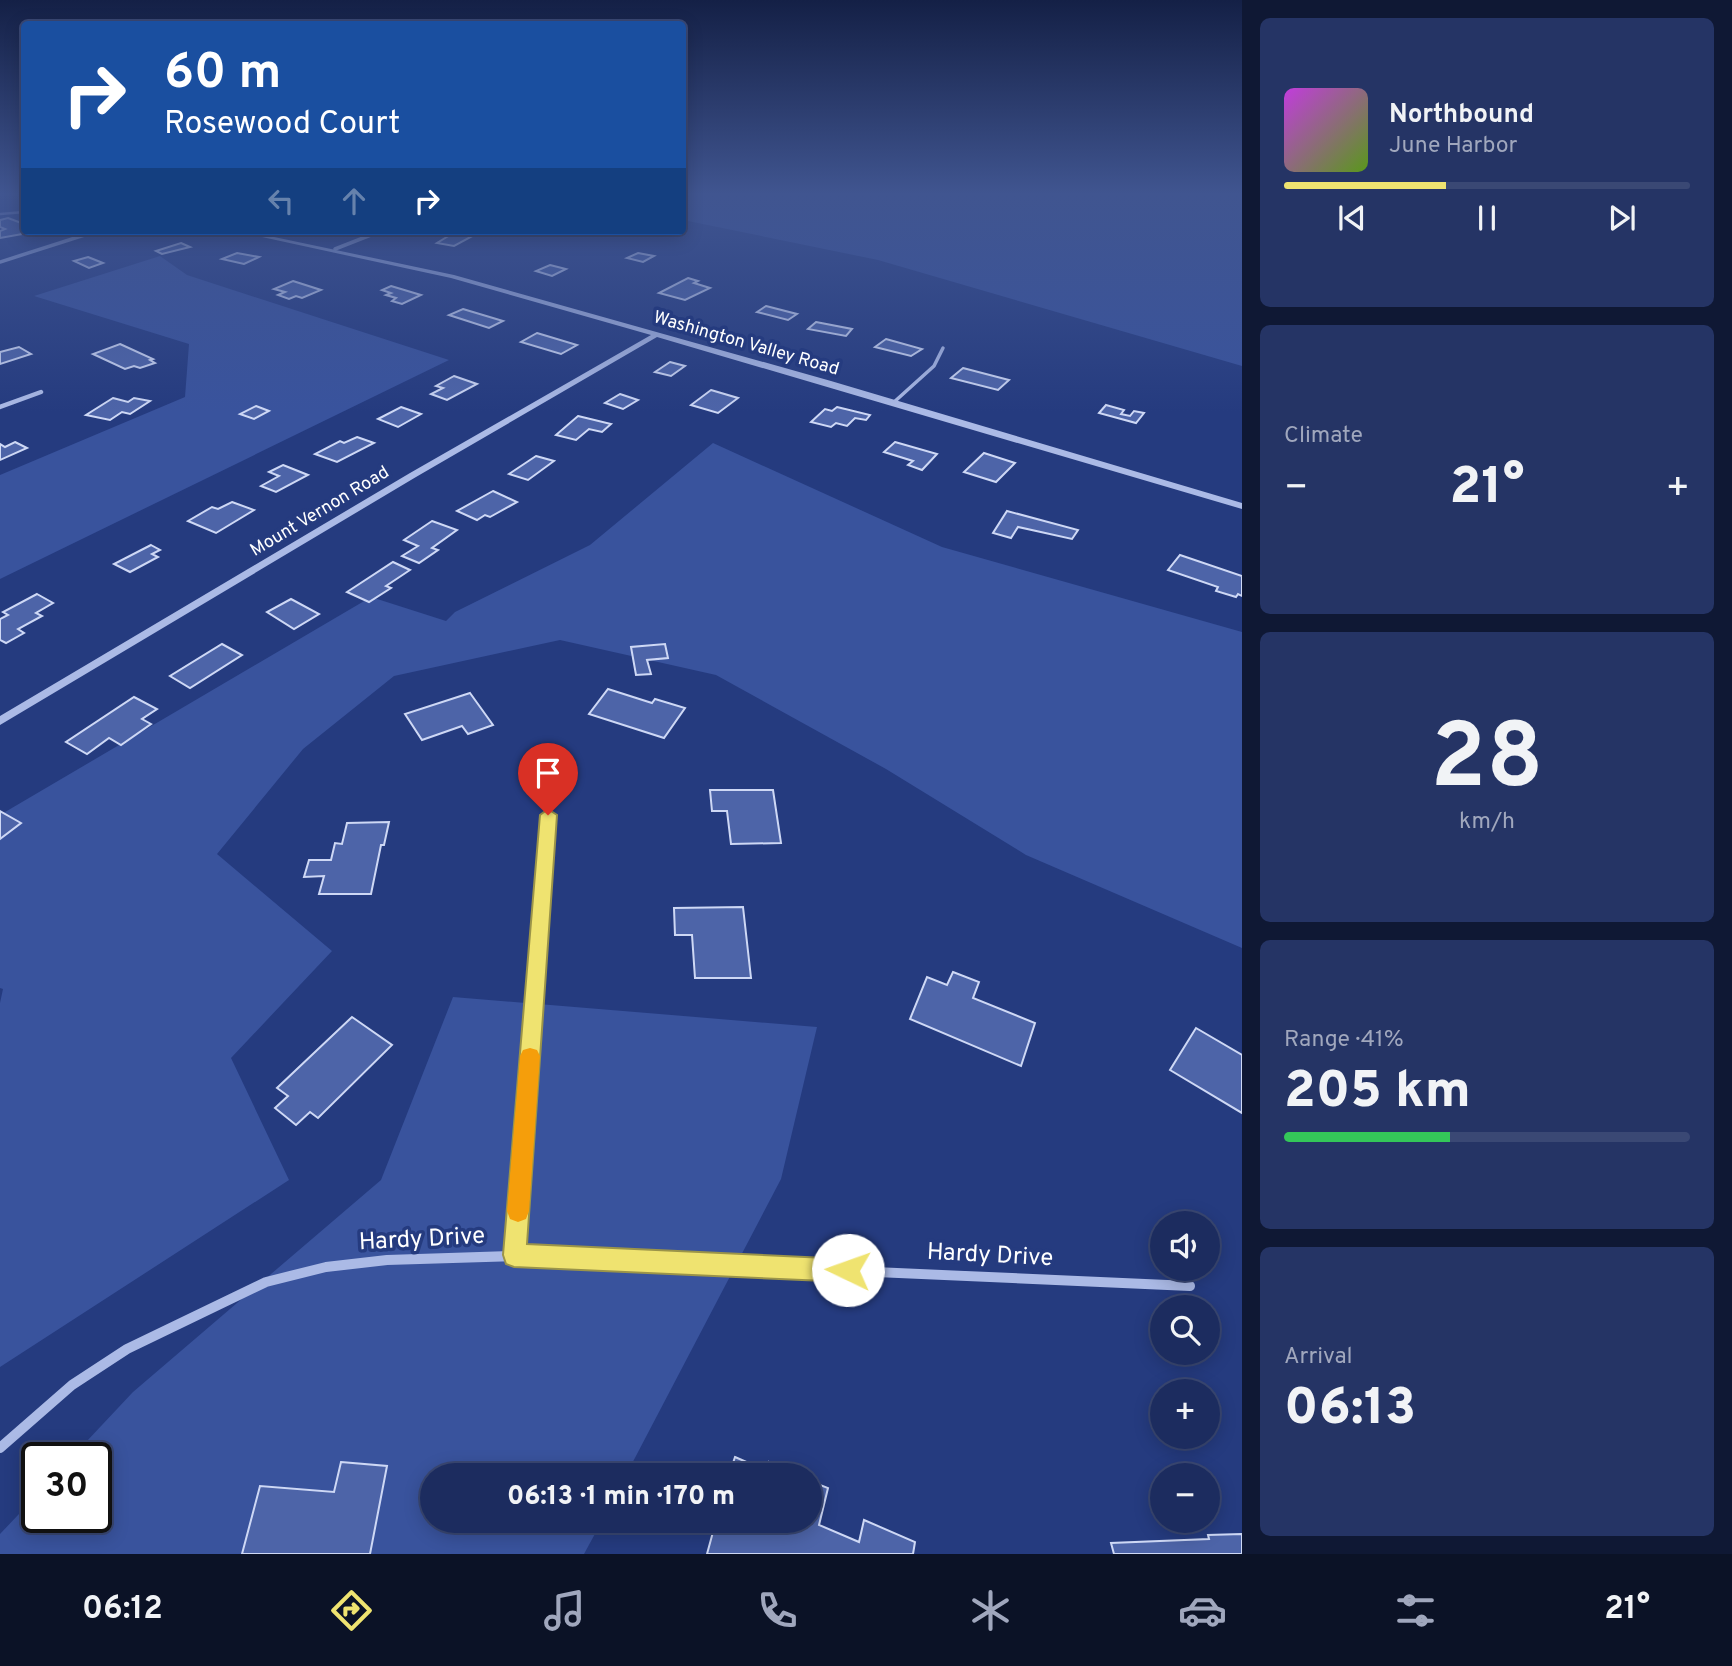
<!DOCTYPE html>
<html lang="en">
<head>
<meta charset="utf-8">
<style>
  body { margin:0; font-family:Overpass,sans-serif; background:#253465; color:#f1f3f6; height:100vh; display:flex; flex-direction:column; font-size:26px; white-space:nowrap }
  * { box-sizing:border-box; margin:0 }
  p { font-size:23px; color:#a0a7bd }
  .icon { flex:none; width:38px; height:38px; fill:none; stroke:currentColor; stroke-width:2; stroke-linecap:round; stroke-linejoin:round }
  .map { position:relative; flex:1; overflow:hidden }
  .drawer { display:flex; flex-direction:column; gap:18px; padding:18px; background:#0f1834; width:490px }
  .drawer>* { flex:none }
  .top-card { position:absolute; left:21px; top:21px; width:665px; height:214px; border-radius:7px; box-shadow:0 4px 18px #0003,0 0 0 2px #3a4874; background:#1a4fa0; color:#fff; overflow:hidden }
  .fabs { position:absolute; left:1150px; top:1211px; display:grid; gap:14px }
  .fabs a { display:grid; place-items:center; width:70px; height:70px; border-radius:50%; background:#1c2c5f; box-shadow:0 4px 18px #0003,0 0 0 2px #3a4874; font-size:35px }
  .speed { position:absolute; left:21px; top:1442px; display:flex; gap:14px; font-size:35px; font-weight:700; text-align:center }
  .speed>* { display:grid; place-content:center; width:91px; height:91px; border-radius:50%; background:#1c2c5f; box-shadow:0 4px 18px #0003,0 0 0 2px #3a4874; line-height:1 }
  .speed .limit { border:4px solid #111; border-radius:10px; background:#fff; color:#111 }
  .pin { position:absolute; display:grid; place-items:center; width:60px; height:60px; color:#fff; margin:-72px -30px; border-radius:50% 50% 50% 0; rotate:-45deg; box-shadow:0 0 7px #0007 }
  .pin .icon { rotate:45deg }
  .me { position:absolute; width:77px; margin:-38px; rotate:273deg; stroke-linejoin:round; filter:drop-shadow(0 0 5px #0008) }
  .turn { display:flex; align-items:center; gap:24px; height:147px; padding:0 28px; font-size:32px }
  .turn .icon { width:91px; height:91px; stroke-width:2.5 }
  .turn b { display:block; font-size:49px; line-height:60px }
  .lanes { display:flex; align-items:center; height:66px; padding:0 28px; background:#0003; justify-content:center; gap:35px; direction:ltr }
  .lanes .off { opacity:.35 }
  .big { font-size:52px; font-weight:800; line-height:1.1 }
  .drawer .tile { flex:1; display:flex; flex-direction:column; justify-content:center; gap:10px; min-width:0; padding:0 24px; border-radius:10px; background:#253465 }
  .drawer .dial { align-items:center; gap:0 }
  .dial b { font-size:91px; line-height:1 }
  .song { display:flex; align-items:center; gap:21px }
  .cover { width:84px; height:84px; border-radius:10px; background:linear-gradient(135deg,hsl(290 70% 55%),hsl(90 70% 35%)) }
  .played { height:7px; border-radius:4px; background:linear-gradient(90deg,#efe370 40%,#3a4874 40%) }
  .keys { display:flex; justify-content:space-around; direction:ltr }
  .heat { display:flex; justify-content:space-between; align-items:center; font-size:38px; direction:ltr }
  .charge { height:10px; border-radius:5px; background:linear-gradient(90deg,#34c759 41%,#3a4874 0) }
  .trip { position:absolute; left:420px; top:1463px; width:402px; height:70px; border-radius:35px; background:#1c2c5f; box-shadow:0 4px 18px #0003,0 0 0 2px #3a4874; font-weight:800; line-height:70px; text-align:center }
  .tabs { display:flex; height:112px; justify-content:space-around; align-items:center; background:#0b1226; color:#a0a7bd }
  .tabs .icon { width:49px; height:49px }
  .tabs .on { color:#efe370 }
  .tabs b { font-size:32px; color:#f1f3f6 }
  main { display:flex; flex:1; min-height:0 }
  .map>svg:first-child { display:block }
</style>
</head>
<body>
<main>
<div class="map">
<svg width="1242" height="1554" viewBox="0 0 1242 1554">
  <rect width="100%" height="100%" fill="#253b7f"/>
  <g fill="#39539d">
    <path d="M683,194H1242V366L878,260L683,220Z"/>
    <path d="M160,256L187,275L449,360L0,579V475L185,397L189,344L34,296Z"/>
    <path d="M713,443L942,547L1242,632V948L1026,855L886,769L716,675L560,640L394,676L303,749L217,854L332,951L231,1058L289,1180L0,1367V1003L3,989L0,988V815L371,597L446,621L455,612L590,545Z"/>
    <path d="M453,997L817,1027L781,1179L626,1475H432V1521H602L584,1554H0V1534L37,1495V1517H96V1458H71L133,1392L381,1180Z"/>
  </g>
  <g fill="#4d64a8" stroke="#ced8f5" stroke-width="2">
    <path d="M8,218L24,224V231H39L0,238V231L5,229L0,227V220Z"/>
    <path d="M447,231H475L480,232L454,246L437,243L450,235H446L451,232Z"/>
    <path d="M181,243L190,247L162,254L156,251Z"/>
    <path d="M237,253L259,257L244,264L222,259Z"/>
    <path d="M638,253L654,256L643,262L627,258Z"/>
    <path d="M88,257L103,263L89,268L74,261Z"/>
    <path d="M550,265L566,269L552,276L536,271Z"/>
    <path d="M688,278L698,281L694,283L710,288L685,300L659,293Z"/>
    <path d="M293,281L321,290L302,298L296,296L289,299L278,295L285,292L274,289Z"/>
    <path d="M391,286L421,295L402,304L392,301L396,298L386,295L391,293L382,290Z"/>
    <path d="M766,306L797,314L788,320L757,312Z"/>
    <path d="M463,309L503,321L489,328L449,315Z"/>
    <path d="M816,322L852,329L846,336L808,329Z"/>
    <path d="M537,333L577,345L561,354L521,342Z"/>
    <path d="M886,339L922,349L911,356L875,347Z"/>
    <path d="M120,344L153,359L150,360L155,363L140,368L134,366L125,369L93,354Z"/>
    <path d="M19,347L31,354L0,364V352Z"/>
    <path d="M670,362L685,366L671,376L655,372Z"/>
    <path d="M963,368L1009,380L998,390L951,378Z"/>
    <path d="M454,376L477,384L447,400L431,394L443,388L436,386Z"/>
    <path d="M711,390L738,398L718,413L691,405Z"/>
    <path d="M620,394L638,400L623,409L605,403Z"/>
    <path d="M113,398L128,402L134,398L150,401L130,414L122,412L110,420L86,415Z"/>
    <path d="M1106,405L1124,410L1121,414L1130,416L1134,411L1144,413L1136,423L1099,413Z"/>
    <path d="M256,406L269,411L254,419L240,414Z"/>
    <path d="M401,407L421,414L398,427L378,419Z"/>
    <path d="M837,407L870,415L866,420L855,418L847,426L836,423L831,427L811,422L825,409L832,411Z"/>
    <path d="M578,416L611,424L602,432L589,429L576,440L556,435Z"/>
    <path d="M357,437L374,443L337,462L315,454L340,441L344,443Z"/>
    <path d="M15,442L27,448L0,460V444L5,447Z"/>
    <path d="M895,442L937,454L922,470L908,465L913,461L884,452Z"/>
    <path d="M984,453L1015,463L996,482L964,472Z"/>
    <path d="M536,456L554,461L528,480L509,474Z"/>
    <path d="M283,465L308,475L276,492L261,486L279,476L269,472Z"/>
    <path d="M493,491L517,502L490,517L485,515L477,520L457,511Z"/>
    <path d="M232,502L254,510L216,533L188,521L212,507L218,509Z"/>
    <path d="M1007,511L1078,530L1072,539L1018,527L1011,538L993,533Z"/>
    <path d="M432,521L457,530L432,548L438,550L419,563L402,556L418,546L404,540Z"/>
    <path d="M151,545L160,550L152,554L158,557L130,572L114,564Z"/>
    <path d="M1180,555L1242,576V596L1238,594L1236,597L1216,591L1218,587L1168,570Z"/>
    <path d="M393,562L410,570L386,586L391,588L369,602L347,592Z"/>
    <path d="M37,594L53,603L36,613L42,616L18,629L24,633L6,643L0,640V619L8,615L3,612Z"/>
    <path d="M291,599L319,614L294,629L267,612Z"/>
    <path d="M222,644L242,655L190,688L170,676Z"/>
    <path d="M665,644L668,658L647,660L651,674L636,675L631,647Z"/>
    <path d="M608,689L652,703L655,699L685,708L664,738L589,714Z"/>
    <path d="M470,693L493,725L468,734L462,726L422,740L405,714Z"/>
    <path d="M134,697L157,709L142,719L151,724L121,745L109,738L87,754L66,742Z"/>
    <path d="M710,790H773L781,843L731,844L727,811H712Z"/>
    <path d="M0,811L21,823L0,839Z"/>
    <path d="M389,822L384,845H381L371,894H319L324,876L304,877L309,860H331L335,843L342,844L347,823Z"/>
    <path d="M743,907L751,978H695L692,935H675L674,908Z"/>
    <path d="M953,972L979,982L973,998L1035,1023L1021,1066L910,1019L927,977L947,985Z"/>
    <path d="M352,1017L392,1045L318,1118L310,1112L296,1125L275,1108L288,1096L277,1088Z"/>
    <path d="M1196,1028L1242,1055V1113L1170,1070Z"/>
    <path d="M735,1457L767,1471L769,1462L798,1475H729Z"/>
    <path d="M341,1462L387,1466L370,1554H242L260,1486L334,1492Z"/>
    <path d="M810,1481L828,1488L819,1525L859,1542L864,1520L915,1542L913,1554H707L716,1521H810Z"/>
    <path d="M1242,1534V1554H1114L1111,1543L1209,1539L1208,1535Z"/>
  </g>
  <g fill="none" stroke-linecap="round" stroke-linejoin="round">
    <path stroke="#abbae6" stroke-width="2.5" d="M0,214L24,212"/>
    <path stroke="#abbae6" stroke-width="3.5" d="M893,403L934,366L943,348"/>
    <g stroke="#abbae6" stroke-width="3.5">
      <path d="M335,249L381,231"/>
      <path d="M0,262L97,231"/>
    </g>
    <path stroke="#abbae6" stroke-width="4.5" d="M0,407L41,392"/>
    <path stroke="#abbae6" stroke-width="8" d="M524,1122L548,815"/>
    <g stroke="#abbae6" stroke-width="10">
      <path d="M514,1256L524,1120"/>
      <path d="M0,1448L72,1385L127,1349L266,1282L326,1267L387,1260L514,1256L1190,1286"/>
    </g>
    <path fill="#abbae6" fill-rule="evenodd" d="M234,231H246L454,275L831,381L1242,503V509L657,337L416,477L0,725V716L410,473L651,335L451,278Z"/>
  </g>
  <linearGradient id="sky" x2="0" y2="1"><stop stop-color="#142046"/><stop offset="0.47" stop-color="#405590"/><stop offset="1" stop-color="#405590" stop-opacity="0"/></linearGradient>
  <rect width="1242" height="412" fill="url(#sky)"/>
  <path fill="#efe370" stroke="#9b9449" stroke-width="2" d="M548,809L557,815L527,1244L848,1259L856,1262L859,1270L856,1279L848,1282L514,1267L506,1264L503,1255L540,815Z"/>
  <path fill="#f59e0b" d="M530,1048L537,1050L540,1056L529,1211L526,1219L518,1222L510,1219L507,1211L520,1056L523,1050Z"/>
  <g text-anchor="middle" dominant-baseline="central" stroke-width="7" stroke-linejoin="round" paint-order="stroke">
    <g font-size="18" fill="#fff" stroke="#253b7f">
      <text transform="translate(746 344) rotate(16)">Washington Valley Road</text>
      <text transform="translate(320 512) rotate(-31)">Mount Vernon Road</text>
    </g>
    <g font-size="24" fill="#fff" stroke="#253b7f">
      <text transform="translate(422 1240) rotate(-3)">Hardy Drive</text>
      <text transform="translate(990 1256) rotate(3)">Hardy Drive</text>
    </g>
  </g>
</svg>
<div class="fabs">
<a><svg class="icon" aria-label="sound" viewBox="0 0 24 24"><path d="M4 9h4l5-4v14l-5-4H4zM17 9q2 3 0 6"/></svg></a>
<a><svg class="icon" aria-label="search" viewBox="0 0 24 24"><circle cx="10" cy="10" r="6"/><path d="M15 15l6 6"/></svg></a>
<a>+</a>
<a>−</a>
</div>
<div class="speed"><div class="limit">30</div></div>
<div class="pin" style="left:548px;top:815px;background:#d93025"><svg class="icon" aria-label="arrive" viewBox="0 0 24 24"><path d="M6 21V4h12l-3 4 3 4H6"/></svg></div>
<svg class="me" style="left:848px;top:1270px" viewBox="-20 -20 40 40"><circle r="19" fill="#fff"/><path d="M0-13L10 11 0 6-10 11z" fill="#efe370"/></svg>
<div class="trip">06:13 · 1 min · 170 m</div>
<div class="top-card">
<div class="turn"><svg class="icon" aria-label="right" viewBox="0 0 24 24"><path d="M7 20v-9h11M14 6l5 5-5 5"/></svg><div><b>60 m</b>Rosewood Court</div></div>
<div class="lanes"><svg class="icon off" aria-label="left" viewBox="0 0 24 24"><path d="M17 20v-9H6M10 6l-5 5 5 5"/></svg><svg class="icon off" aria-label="ahead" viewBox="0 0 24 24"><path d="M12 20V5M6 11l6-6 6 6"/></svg><svg class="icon" aria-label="right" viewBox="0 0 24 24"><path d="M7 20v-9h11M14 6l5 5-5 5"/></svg></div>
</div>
</div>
<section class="drawer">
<div class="tile">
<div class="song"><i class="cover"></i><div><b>Northbound</b><p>June Harbor</p></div></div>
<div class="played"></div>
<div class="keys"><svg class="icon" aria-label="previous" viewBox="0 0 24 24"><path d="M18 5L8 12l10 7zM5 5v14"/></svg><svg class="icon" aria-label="pause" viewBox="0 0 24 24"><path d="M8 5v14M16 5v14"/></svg><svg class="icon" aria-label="next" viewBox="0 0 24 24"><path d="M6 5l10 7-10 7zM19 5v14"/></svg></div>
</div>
<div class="tile"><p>Climate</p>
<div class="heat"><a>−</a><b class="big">21°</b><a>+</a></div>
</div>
<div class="tile dial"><b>28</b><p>km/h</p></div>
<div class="tile"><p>Range · 41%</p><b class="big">205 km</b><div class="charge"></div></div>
<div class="tile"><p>Arrival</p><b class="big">06:13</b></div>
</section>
</main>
<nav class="tabs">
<b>06:12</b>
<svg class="icon on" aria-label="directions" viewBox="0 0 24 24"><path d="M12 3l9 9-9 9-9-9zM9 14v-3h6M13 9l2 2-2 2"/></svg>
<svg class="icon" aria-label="music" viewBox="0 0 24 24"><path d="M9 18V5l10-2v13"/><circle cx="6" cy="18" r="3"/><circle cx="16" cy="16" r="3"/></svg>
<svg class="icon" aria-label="phone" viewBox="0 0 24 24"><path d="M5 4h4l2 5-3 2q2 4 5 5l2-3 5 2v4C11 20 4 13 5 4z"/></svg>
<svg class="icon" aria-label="climate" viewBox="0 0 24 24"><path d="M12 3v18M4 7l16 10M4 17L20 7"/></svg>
<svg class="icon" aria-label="car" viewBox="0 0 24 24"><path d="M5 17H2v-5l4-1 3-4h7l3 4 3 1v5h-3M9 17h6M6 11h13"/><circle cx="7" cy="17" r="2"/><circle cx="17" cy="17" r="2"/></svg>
<svg class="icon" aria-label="filters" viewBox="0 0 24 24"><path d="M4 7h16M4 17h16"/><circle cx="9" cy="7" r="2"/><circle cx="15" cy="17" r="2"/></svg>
<b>21°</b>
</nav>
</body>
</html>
